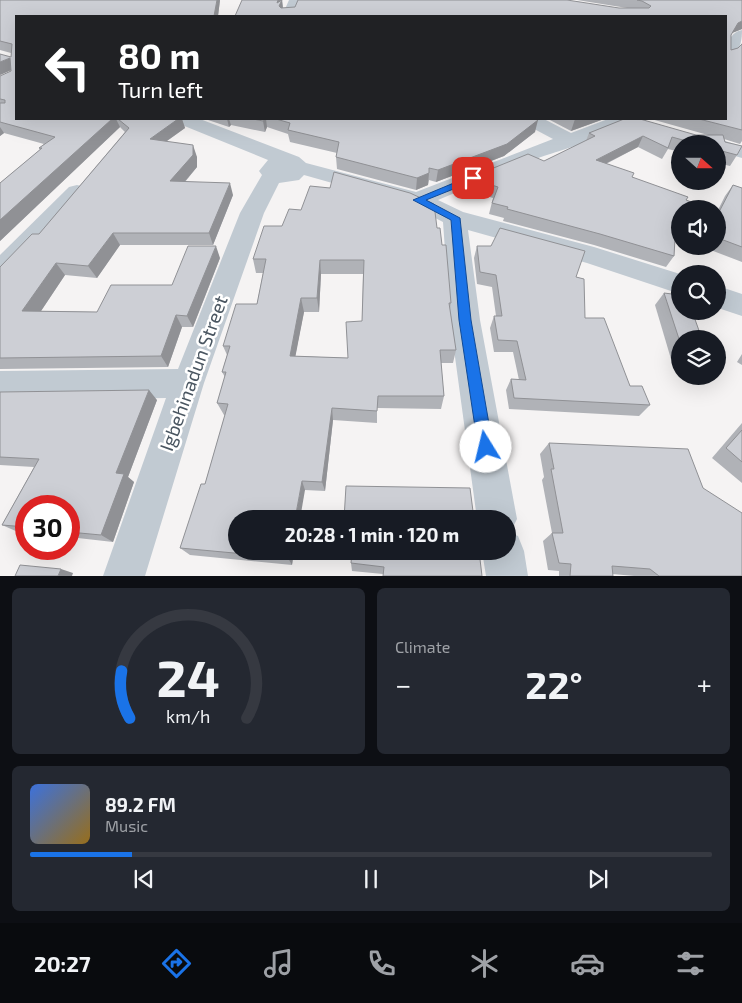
<!DOCTYPE html>
<html lang="en">
<head>
<meta charset="utf-8">
<style>
  body { margin:0; font-family:"Exo 2",sans-serif; background:#242831; color:#f1f3f6; height:100vh; display:flex; flex-direction:column; font-size:19px; white-space:nowrap }
  * { box-sizing:border-box; margin:0 }
  p { font-size:16px; color:#9ea1a6 }
  .icon { flex:none; width:28px; height:28px; fill:none; stroke:currentColor; stroke-width:2; stroke-linecap:round; stroke-linejoin:round }
  .map { position:relative; height:576px; overflow:hidden }
  .side { display:flex; flex-direction:column; gap:12px; padding:12px; background:#0d0f14; flex:1 }
  .side>* { flex:none }
  .guide { position:absolute; left:15px; top:15px; width:712px; height:105px; border-radius:0px; box-shadow:0 5px 20px #0002; background:#202124; color:#fff; overflow:hidden }
  .needle { width:32px; rotate:111deg }
  .fabs { position:absolute; left:671px; top:135px; display:grid; gap:10px }
  .fabs a { display:grid; place-items:center; width:55px; height:55px; border-radius:50%; background:#171b24; box-shadow:0 5px 20px #0002; font-size:25px }
  .speed { position:absolute; left:15px; top:495px; display:flex; gap:10px; font-size:25px; font-weight:700; text-align:center }
  .speed>* { display:grid; place-content:center; width:65px; height:65px; border-radius:50%; background:#171b24; box-shadow:0 5px 20px #0002; line-height:1 }
  .speed .limit { border:8px solid #d22; background:#fff; color:#111 }
  .pin { position:absolute; display:grid; place-items:center; width:42px; height:42px; color:#fff; margin:-21px; border-radius:10px; box-shadow:0 2px 8px #0006 }
  .me { position:absolute; width:55px; margin:-28px; rotate:351deg; stroke-linejoin:round; filter:drop-shadow(0 0 4px #0008) }
  .turn { display:flex; align-items:center; gap:18px; height:105px; padding:0 20px; font-size:22px }
  .turn .icon { width:65px; height:65px; stroke-width:2.5 }
  .turn b { display:block; font-size:35px; line-height:42px }
  .big { font-size:38px; font-weight:700; line-height:1.1 }
  .side .tile { flex:1; display:flex; flex-direction:column; justify-content:center; gap:8px; min-width:0; padding:0 18px; border-radius:8px; background:#242831 }
  .side .dial { align-items:center; gap:0 }
  .dial svg { height:130px; overflow:visible; fill:none; stroke:#363941; stroke-width:7; stroke-linecap:round; text-anchor:middle }
  .dial text { fill:#f1f3f6; stroke:none }
  .song { display:flex; align-items:center; gap:15px }
  .cover { width:60px; height:60px; border-radius:8px; background:linear-gradient(135deg,hsl(220 70% 55%),hsl(40 70% 35%)) }
  .played { height:5px; border-radius:2px; background:linear-gradient(90deg,#1a73e8 15%,#363941 15%) }
  .keys { display:flex; justify-content:space-around; direction:ltr }
  .heat { display:flex; justify-content:space-between; align-items:center; font-size:28px; direction:ltr }
  .side .tiles { flex:1; display:grid; gap:12px; grid-template-columns:1fr 1fr }
  .tile:last-child { grid-column:span 2 }
  .trip { position:absolute; left:228px; top:510px; width:288px; height:50px; border-radius:25px; background:#171b24; box-shadow:0 5px 20px #0002; font-weight:700; line-height:50px; text-align:center }
  .menu { display:flex; height:80px; justify-content:space-around; align-items:center; background:#090b0e; color:#9ea1a6 }
  .menu .icon { width:35px; height:35px }
  .menu .current { color:#1a73e8 }
  .menu b { font-size:22px; color:#f1f3f6 }
  .map>svg:first-child { display:block }
</style>
</head>
<body>
<div class="map">
<svg width="742" height="576" viewBox="0 0 742 576">
  <rect width="100%" height="100%" fill="#f5f3f3"/>
  <g fill="none" stroke-linecap="round" stroke-linejoin="round">
    <g fill="#c1cad2" fill-rule="evenodd">
      <path d="M289,0H301L294,16H282Z"/>
      <path d="M742,30C742,41 740,55 726,59C726,47 728,33 742,30Z"/>
      <path d="M175,119H200L299,157L306,163L416,192L553,139L523,123L521,119H544L571,133L608,119H631C622,134 553,152 533,160C501,173 469,187 438,200L463,212L594,247L680,274V294L587,263L468,230L480,320L517,519L510,533L518,536L524,551L528,576H486L482,551H506V519H477L450,320L443,222L410,205L304,175L299,180L279,183L264,213L204,383L145,576H103L166,398L0,401V371L178,369L240,213L262,175L259,171L268,160L177,123Z"/>
      <path d="M718,139L742,146V158L718,151V144H709L711,141Z"/>
      <path d="M77,185L85,187L88,192L85,197L9,278L0,281V255L69,187Z"/>
      <path d="M718,286L742,294V316L718,308Z"/>
    </g>
  </g>
  <g fill="#b0b2b7" fill-rule="evenodd">
    <path d="M0,0H220L218,16H16V119H182L185,128L167,141L197,157V167L185,182L233,195L213,245H120L97,278L65,275L41,311L97,312L172,285L220,258L193,327H182L168,367L0,369V267L39,234L125,132L120,127L0,241V183L40,150L39,148L44,144L4,133L0,136V76L11,71V70L0,75L11,57V53L0,50Z"/>
    <path d="M282,0L283,8H627L577,0H742V29L732,33L731,35V50L738,48L741,45L742,43V141L740,144L724,139L725,142L737,155L730,166L718,163V144H680V152L668,149L662,159L638,147L606,164L632,177L680,209V236L675,234L674,256L666,267L594,245L503,221L504,218L489,214L493,198L467,190L469,178L544,161L586,141L589,133L708,135L651,119H726L235,16Z"/>
    <path d="M205,119H536L535,132L504,156L436,182L429,180L428,185L416,190L337,169L336,157L337,153L290,142L288,134L267,127L265,132L231,125L229,127Z"/>
    <path d="M548,119H604L571,131Z"/>
    <path d="M733,185L742,188V262L708,249L710,246H718V210L725,196Z"/>
    <path d="M282,226L437,228L451,303L450,309L456,350L453,363H441L444,396L441,409L377,408V423L333,420L325,491L305,490L236,551H294L292,565L190,555L180,548L205,484L225,415H224L217,403L225,377L222,372L227,355L223,346L257,304L263,273H256L253,259ZM321,274H363L362,321L348,358L295,356L304,312H319Z"/>
    <path d="M477,246L576,277L585,318L630,386L650,405L639,416L509,409L506,390L511,379L519,380L513,352H494L490,328L494,316H496L492,287L477,284L474,258Z"/>
    <path d="M664,293L680,339V361L671,359L655,305Z"/>
    <path d="M742,354V365L737,362Z"/>
    <path d="M0,392L157,400L128,477L134,482L113,542L69,537V506H26V533L18,532L2,525L34,467L0,465Z"/>
    <path d="M742,423V483L712,458Z"/>
    <path d="M549,443L703,488L742,576H634L613,574V576H559V571L548,570L543,541L552,533L542,480L544,477L540,454Z"/>
    <path d="M351,563L482,576L383,574L352,571Z"/>
  </g>
  <g fill="#909195">
    <path d="M217,0H220L218,16H214Z"/>
    <path d="M278,0H282L283,9L280,15L277,3Z"/>
    <path d="M742,21V29L732,33L738,23Z"/>
    <path d="M10,58L16,68L0,75V62Z"/>
    <path d="M112,119H116L120,127L0,241V220Z"/>
    <path d="M178,119H182L185,128L154,150L150,139Z"/>
    <path d="M227,119H229L231,125L229,127Z"/>
    <path d="M264,119H266L267,127L265,132L263,121Z"/>
    <path d="M575,119H604L571,131Z"/>
    <path d="M538,120L535,132L504,156L436,182L438,170Z"/>
    <path d="M0,127L4,133L0,136Z"/>
    <path d="M643,136L638,147L591,171L596,160Z"/>
    <path d="M193,145L197,157V167L175,193L170,181Z"/>
    <path d="M429,173L428,185L416,190L417,178Z"/>
    <path d="M230,183L233,195L213,245L209,233Z"/>
    <path d="M113,233L120,245L97,278L88,266Z"/>
    <path d="M216,246L220,258L193,327L187,316Z"/>
    <path d="M320,260L321,274L319,312L317,298Z"/>
    <path d="M56,263L65,275L33,323L22,311Z"/>
    <path d="M301,298L304,312L293,369L290,356Z"/>
    <path d="M176,315L182,327L168,367L161,356Z"/>
    <path d="M149,390L157,400L128,477L134,482L113,542L101,535L116,473Z"/>
    <path d="M332,408L333,420L325,491L322,482Z"/>
    <path d="M302,481L305,490L300,519H295Z"/>
    <path d="M289,551H294L292,565L288,558Z"/>
    <path d="M61,569L73,573L72,576H58Z"/>
  </g>
  <g fill="#cdcfd5" stroke="#909195" fill-rule="evenodd">
    <path d="M0,0H217L214,16H16V119H112L0,220V183L42,148H39L55,137L0,122V103H5V100L0,99V76L11,71L10,58L0,62V54L11,57L12,44L0,41Z"/>
    <path d="M242,0H278L277,3L282,0L279,6L281,8L295,7L298,0H567L619,8H649L651,6L642,1L637,0H742V21L738,23L731,35V50L738,48L742,44V130L699,119H726V16H235Z"/>
    <path d="M118,119H178L150,139L193,145V155L170,181L230,183L209,233H113L88,266L56,263L22,311L97,312L111,285H172L188,246H216L187,316L176,315L161,356L0,358V267L32,234H39L129,128Z"/>
    <path d="M253,119H264L263,121Z"/>
    <path d="M276,119H536L538,120L507,144L438,170L429,168V173L417,178L336,157L339,142L288,130L290,123Z"/>
    <path d="M624,119H640L696,135H723L725,142L742,146L737,155L718,150V144H697L672,137L668,148L643,136L596,160L634,173L632,177L688,197L686,200L710,209H680V222L676,221L674,256L600,234L507,209L508,207L492,203L498,187L469,178L528,154L544,161L595,136L589,133Z"/>
    <path d="M334,172L410,193L434,204L437,228H440L442,245H446L451,303H449L456,350H440L444,396H378L377,411L332,408L322,482L302,481L295,519H236V551H289L288,558L180,548L201,484H205L228,404L217,403L226,372H222L230,346H223L236,304H257L266,259H253L264,226H282L289,209L301,210L310,186L330,188ZM320,260H364L362,321L346,322L348,358L290,356L301,298H317Z"/>
    <path d="M733,185L742,188V247L718,238L719,234H718V211L719,212Z"/>
    <path d="M500,228L585,251L576,277L584,279L585,318H604L630,386H642L650,405L514,398L511,379L526,380L517,341L498,340L494,316H502L496,275L480,272L477,246H491Z"/>
    <path d="M664,293L680,295V311H692L702,339H680V342Z"/>
    <path d="M149,390L116,473L124,474L101,535L69,532V506H26V527L2,525L39,459L0,457V392Z"/>
    <path d="M742,430V462L726,448Z"/>
    <path d="M549,443L688,449L703,488L742,513V576H659L650,569L612,566L613,576H570L571,564L559,563L552,533H563L551,469H554Z"/>
    <path d="M346,486L470,488L474,519H344Z"/>
    <path d="M352,551H479L482,576H383L384,567L351,563Z"/>
    <path d="M20,565L61,569L58,576H15Z"/>
  </g>
  <path fill="#1a73e8" stroke="#114b97" d="M473,175L476,176V180L426,200L460,218L471,320L493,447L491,452L486,454L480,452L478,447L459,320L451,220L413,200Z"/>
  <g text-anchor="middle" dominant-baseline="central" stroke-width="5" stroke-linejoin="round" paint-order="stroke">
    <g font-size="19" fill="#4a5661" stroke="#fff">
      <text transform="translate(193 373) rotate(-70)">Igbehinadun Street</text>
    </g>
  </g>
</svg>
<div class="fabs">
<a><svg class="needle" viewBox="-14 -14 28 28"><path d="M0-13l5 13h-10z" fill="#e53935"/><path d="M0 13l5-13h-10z" fill="#9ea1a6"/></svg></a>
<a><svg class="icon" aria-label="sound" viewBox="0 0 24 24"><path d="M4 9h4l5-4v14l-5-4H4zM17 9q2 3 0 6"/></svg></a>
<a><svg class="icon" aria-label="search" viewBox="0 0 24 24"><circle cx="10" cy="10" r="6"/><path d="M15 15l6 6"/></svg></a>
<a><svg class="icon" aria-label="layers" viewBox="0 0 24 24"><path d="M12 4l9 5-9 5-9-5zM3 14l9 5 9-5"/></svg></a>
</div>
<div class="speed"><div class="limit">30</div></div>
<div class="pin" style="left:473px;top:178px;background:#d93025"><svg class="icon" aria-label="arrive" viewBox="0 0 24 24"><path d="M6 21V4h12l-3 4 3 4H6"/></svg></div>
<svg class="me" style="left:486px;top:447px" viewBox="-20 -20 40 40"><circle r="19" fill="#fff"/><path d="M0-13L10 11 0 6-10 11z" fill="#1a73e8"/></svg>
<div class="trip">20:28 · 1 min · 120 m</div>
<div class="guide">
<div class="turn"><svg class="icon" aria-label="left" viewBox="0 0 24 24"><path d="M17 20v-9H6M10 6l-5 5 5 5"/></svg><div><b>80 m</b>Turn left</div></div>
</div>
</div>
<section class="side">
<div class="tiles">
<div class="tile dial"><svg viewBox="0 0 100 80">
<path d="M14 69A42 42 0 1 1 86 69"/>
<path d="M14 69A42 42 0 0 1 9 40" stroke="#1a73e8"/>
<text x="50" y="56" font-size="32" font-weight="700">24</text>
<text x="50" y="72" font-size="11">km/h</text>
</svg></div>
<div class="tile"><p>Climate</p>
<div class="heat"><a>−</a><b class="big">22°</b><a>+</a></div>
</div>
<div class="tile">
<div class="song"><i class="cover"></i><div><b>89.2 FM</b><p>Music</p></div></div>
<div class="played"></div>
<div class="keys"><svg class="icon" aria-label="previous" viewBox="0 0 24 24"><path d="M18 5L8 12l10 7zM5 5v14"/></svg><svg class="icon" aria-label="pause" viewBox="0 0 24 24"><path d="M8 5v14M16 5v14"/></svg><svg class="icon" aria-label="next" viewBox="0 0 24 24"><path d="M6 5l10 7-10 7zM19 5v14"/></svg></div>
</div>
</div>
</section>
<nav class="menu">
<b>20:27</b>
<svg class="icon current" aria-label="directions" viewBox="0 0 24 24"><path d="M12 3l9 9-9 9-9-9zM9 14v-3h6M13 9l2 2-2 2"/></svg>
<svg class="icon" aria-label="music" viewBox="0 0 24 24"><path d="M9 18V5l10-2v13"/><circle cx="6" cy="18" r="3"/><circle cx="16" cy="16" r="3"/></svg>
<svg class="icon" aria-label="phone" viewBox="0 0 24 24"><path d="M5 4h4l2 5-3 2q2 4 5 5l2-3 5 2v4C11 20 4 13 5 4z"/></svg>
<svg class="icon" aria-label="climate" viewBox="0 0 24 24"><path d="M12 3v18M4 7l16 10M4 17L20 7"/></svg>
<svg class="icon" aria-label="car" viewBox="0 0 24 24"><path d="M5 17H2v-5l4-1 3-4h7l3 4 3 1v5h-3M9 17h6M6 11h13"/><circle cx="7" cy="17" r="2"/><circle cx="17" cy="17" r="2"/></svg>
<svg class="icon" aria-label="filters" viewBox="0 0 24 24"><path d="M4 7h16M4 17h16"/><circle cx="9" cy="7" r="2"/><circle cx="15" cy="17" r="2"/></svg>
</nav>
</body>
</html>
